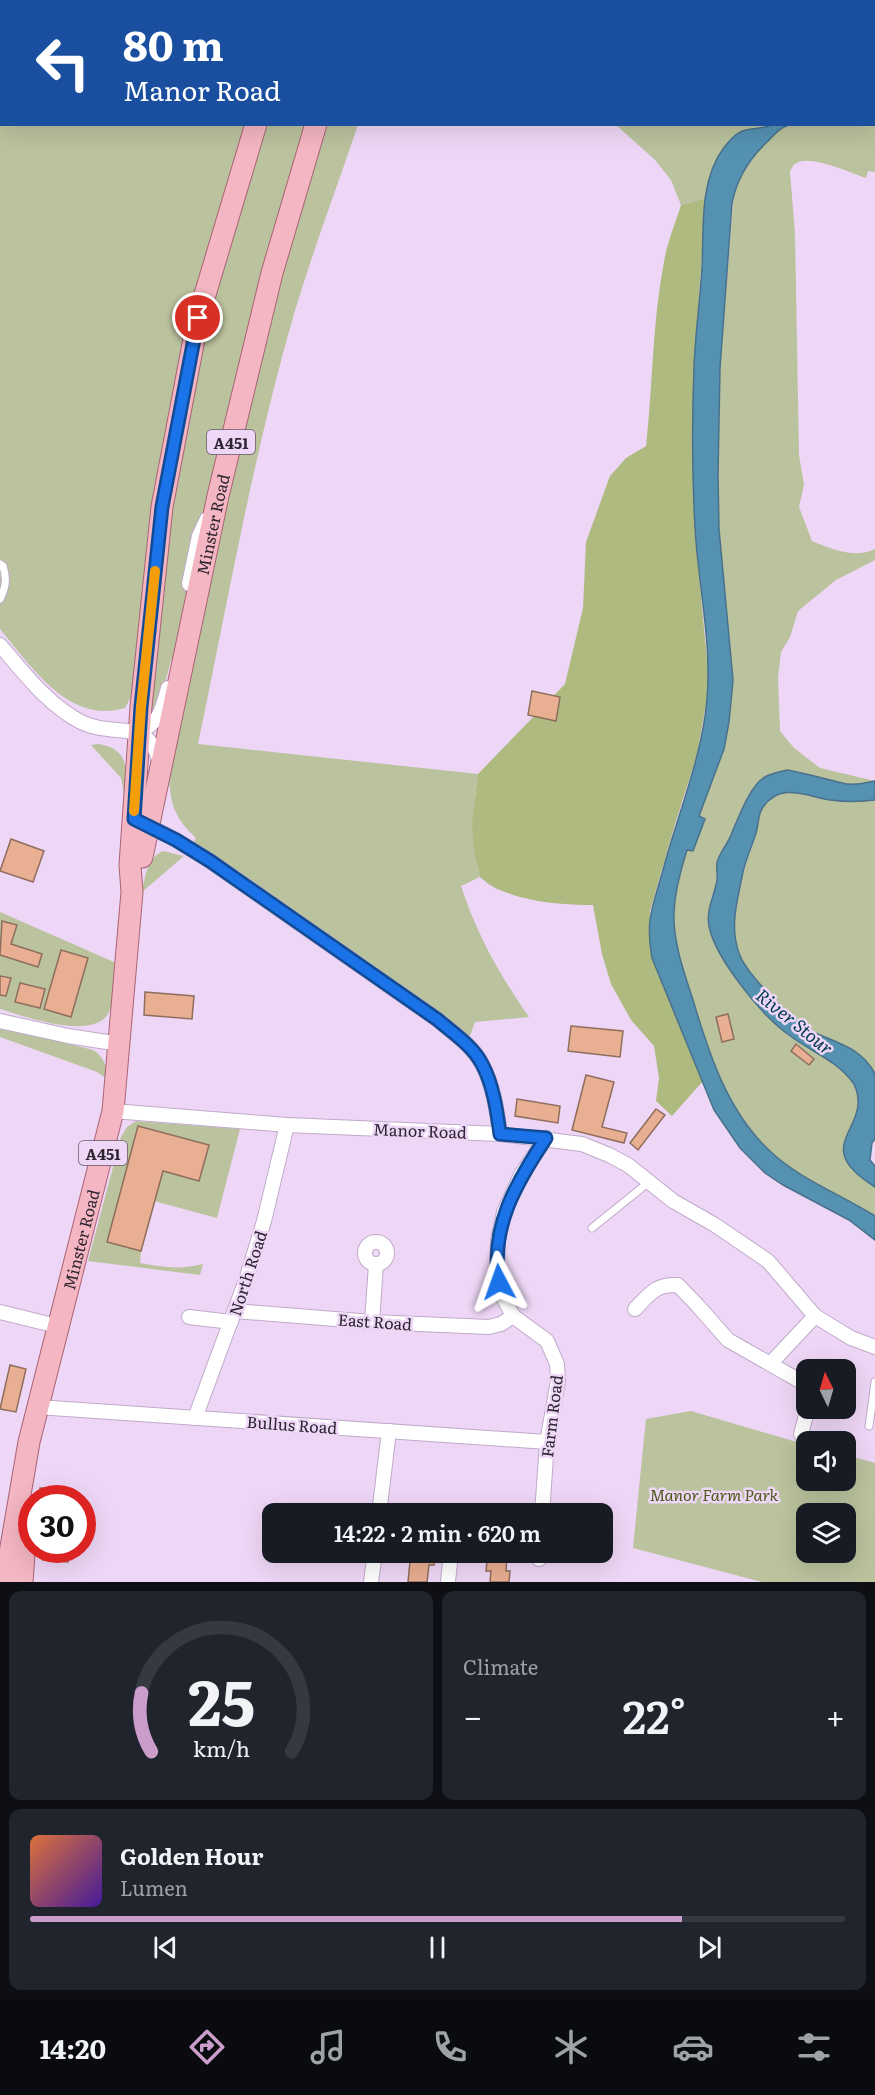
<!DOCTYPE html>
<html lang="en">
<head>
<meta charset="utf-8">
<style>
  body { margin:0; font-family:Literata,serif; background:#20242c; color:#f1f3f6; height:100vh; display:flex; flex-direction:column; font-size:22px; white-space:nowrap }
  * { box-sizing:border-box; margin:0 }
  p { font-size:20px; color:#9ea1a6 }
  .icon { flex:none; width:33px; height:33px; fill:none; stroke:currentColor; stroke-width:2; stroke-linecap:round; stroke-linejoin:round }
  .map { position:relative; height:1582px; overflow:hidden }
  .sheet { display:flex; flex-direction:column; gap:9px; padding:9px; background:#0d0f14; flex:1 }
  .sheet>* { flex:none }
  .hud { position:absolute; left:0px; top:0px; width:876px; height:126px; box-shadow:0 6px 24px #0002; background:#1a4fa0; color:#fff; overflow:hidden }
  .needle { width:39px; rotate:355deg }
  .controls { position:absolute; left:796px; top:1359px; display:grid; gap:12px }
  .controls a { display:grid; place-items:center; width:60px; height:60px; border-radius:12px; background:#171b24; box-shadow:0 6px 24px #0002; font-size:30px }
  .speed { position:absolute; left:18px; top:1485px; display:flex; gap:12px; font-size:30px; font-weight:700; text-align:center }
  .speed>* { display:grid; place-content:center; width:78px; height:78px; border-radius:50%; background:#171b24; box-shadow:0 6px 24px #0002; line-height:1 }
  .speed .limit { border:9px solid #d22; background:#fff; color:#111 }
  .pin { position:absolute; display:grid; place-items:center; width:51px; height:51px; color:#fff; margin:-26px; border:3px solid #fff; border-radius:50%; box-shadow:0 2px 6px #0007 }
  .me { position:absolute; width:66px; margin:-33px; rotate:356deg; stroke-linejoin:round; filter:drop-shadow(0 0 4px #0008) }
  .turn { display:flex; align-items:center; gap:21px; height:126px; padding:0 24px; font-size:27px }
  .turn .icon { width:78px; height:78px; stroke-width:2.5 }
  .turn b { display:block; font-size:42px; line-height:51px }
  .big { font-size:45px; font-weight:600; line-height:1.1 }
  .sheet .widget { flex:1; display:flex; flex-direction:column; justify-content:center; gap:9px; min-width:0; padding:0 21px; border-radius:12px; background:#20242c }
  .sheet .dial { align-items:center; gap:0 }
  .dial svg { height:156px; overflow:visible; fill:none; stroke:#363941; stroke-width:7; stroke-linecap:round; text-anchor:middle }
  .dial text { fill:#f1f3f6; stroke:none }
  .song { display:flex; align-items:center; gap:18px }
  .cover { width:72px; height:72px; border-radius:9px; background:linear-gradient(135deg,hsl(20 70% 55%),hsl(260 70% 35%)) }
  .played { height:6px; border-radius:3px; background:linear-gradient(90deg,#ca9dcb 80%,#363941 80%) }
  .keys { display:flex; justify-content:space-around; direction:ltr }
  .heat { display:flex; justify-content:space-between; align-items:center; font-size:33px; direction:ltr }
  .sheet .tiles { flex:1; display:grid; gap:9px; grid-template-columns:1fr 1fr }
  .widget:last-child { grid-column:span 2 }
  .trip { position:absolute; left:262px; top:1503px; width:351px; height:60px; border-radius:12px; background:#171b24; box-shadow:0 6px 24px #0002; font-weight:600; line-height:60px; text-align:center }
  .menu { display:flex; height:96px; justify-content:space-around; align-items:center; background:#090b0e; color:#9ea1a6 }
  .menu .icon { width:42px; height:42px }
  .menu .selected { color:#ca9dcb }
  .menu b { font-size:27px; color:#f1f3f6 }
  .map>svg:first-child { display:block }
</style>
</head>
<body>
<div class="map">
<svg width="875" height="1582" viewBox="0 0 875 1582">
  <rect width="100%" height="100%" fill="#eed7f6"/>
  <g fill="#bac29e" fill-rule="evenodd">
    <path d="M0,0H875V23L874,2H2V124L358,125C337,187 313,250 294,314C253,455 228,601 198,744L478,774C473,815 470,836 480,877L461,886C477,935 499,974 529,1017L475,1022L467,1044L190,848L196,838C176,819 171,807 169,780L174,659L171,660L162,695L154,710H151L145,661L135,664L132,695L125,708C69,725 31,666 0,629Z"/>
    <path d="M875,73V172L868,171L866,178C851,173 808,153 795,164C794,164 790,171 790,172L795,234L799,455L804,485L799,507L812,541C831,549 855,559 875,549V560L836,580L798,611L790,637L781,652L778,677L780,731L794,748L820,768L875,781C864,783 853,786 842,783C808,775 772,756 750,795C743,809 737,823 731,837C727,846 718,855 717,865C716,869 718,874 718,878C717,886 712,893 711,900C705,936 723,963 745,990C758,1005 773,1024 789,1036C814,1053 844,1063 859,1092C875,1132 808,1145 875,1187V1216C840,1194 801,1180 770,1152C728,1112 709,1054 693,1000C685,975 675,948 674,921C674,897 680,872 687,849L693,851L705,819L699,817L724,749L729,722L733,680L719,529L718,475L720,368L734,191C744,165 762,139 786,125L874,124Z"/>
    <path d="M616,125H773L729,142L715,164L706,198L681,205L671,180L655,160Z"/>
    <path d="M98,744C132,749 126,772 125,799L121,778L91,745Z"/>
    <path d="M791,792C803,792 813,797 825,799C842,802 858,802 875,800V1074C862,1049 836,1044 813,1032C799,1025 789,1013 778,1002C767,993 743,965 738,952C727,916 742,875 754,841C757,833 756,826 758,818C761,802 777,794 791,792Z"/>
    <path d="M163,851L184,856L142,892C145,877 147,858 163,851Z"/>
    <path d="M0,912L114,962C114,977 116,997 109,1012C95,1042 23,1016 0,1009Z"/>
    <path d="M0,1027L93,1050C104,1057 107,1066 107,1079L97,1072L0,1037Z"/>
    <path d="M136,1121L240,1129L217,1218L154,1201L163,1171L199,1180L209,1145L138,1127L107,1242L141,1251L140,1263C161,1267 181,1270 203,1264L200,1275L88,1261L121,1137L127,1127Z"/>
    <path d="M691,1411L807,1445V1480H846V1455L875,1463V1582H762L633,1548L646,1419ZM807,1514H846V1552H807Z"/>
  </g>
  <path fill="#aeba80" d="M706,198L694,368L693,493L696,544L708,670L707,698L697,755L676,821L650,911L652,958L703,1081L672,1116L656,1101L659,1078L654,1046L631,1020L611,984L602,954L593,905C563,905 528,902 500,890C493,888 486,882 480,877L474,851L472,823L478,774L565,684L583,608L586,542L610,476L626,458L646,446C653,385 652,323 664,262C667,243 675,224 681,205Z"/>
  <g fill="#5592b2" stroke="#49718b" stroke-width="1.5">
    <path d="M773,125H789C779,128 775,134 767,142C749,159 737,178 732,203L720,368L718,475L719,529L733,680L729,722L724,749L699,816L705,819L693,851L687,850C680,872 673,897 674,921C675,948 685,975 693,1000C709,1054 728,1113 771,1152C801,1180 840,1194 875,1216V1240L849,1220L783,1185L765,1173L740,1148L714,1110L652,958C645,920 653,906 663,870C678,813 702,758 707,699C712,642 698,584 695,527C692,474 692,421 694,368C695,335 700,302 702,268C704,230 699,182 723,149C743,122 747,133 773,125Z"/>
    <path d="M787,770C806,773 824,779 842,783C853,786 864,783 875,781V800C860,802 845,802 830,800C806,796 781,782 763,807C757,816 759,824 756,833C752,846 746,859 743,872C738,898 729,926 739,953C745,973 794,1022 813,1032C837,1043 862,1048 875,1074V1139L872,1143L870,1160L875,1166V1187C806,1144 875,1129 854,1084C837,1060 811,1052 789,1035C762,1016 715,958 709,926C706,910 714,896 717,881C718,876 716,869 717,863C719,853 727,845 731,835C738,819 750,785 765,777C772,773 780,772 787,770Z"/>
  </g>
  <g fill="#e9af92" stroke="#8f6e5e" stroke-width="1.5">
    <path d="M532,691L560,697L556,721L528,715Z"/>
    <path d="M11,839L44,851L33,882L0,871Z"/>
    <path d="M2,921L17,925L11,944L42,954L38,967L0,955Z"/>
    <path d="M61,950L88,958L71,1017L44,1009Z"/>
    <path d="M0,976L11,978L6,996L0,995Z"/>
    <path d="M20,983L45,989L40,1008L15,1002Z"/>
    <path d="M145,992L194,996L192,1019L144,1015Z"/>
    <path d="M728,1014L734,1039L722,1042L716,1017Z"/>
    <path d="M571,1026L623,1031L620,1057L568,1051Z"/>
    <path d="M796,1044L814,1059L809,1065L791,1051Z"/>
    <path d="M586,1075L614,1082L602,1127L627,1133L624,1143L572,1130Z"/>
    <path d="M517,1099L560,1106L558,1123L515,1116Z"/>
    <path d="M656,1109L665,1115L638,1150L630,1143Z"/>
    <path d="M138,1126L209,1145L199,1181L163,1171L141,1251L107,1242Z"/>
    <path d="M10,1365L26,1369L16,1412L0,1409Z"/>
    <path d="M40,1488L74,1490L73,1498H40Z"/>
    <path d="M44,1550H69L68,1562L43,1560Z"/>
    <path d="M416,1552H435L434,1565H429L427,1582H408L410,1561H415Z"/>
    <path d="M488,1552H507L506,1571H510L509,1582H490L491,1571H486Z"/>
  </g>
  <g fill="none" stroke-linecap="round" stroke-linejoin="round">
    <defs>
      <g id="lane">
        <path d="M0,564L3,566C7,579 6,587 0,599"/>
        <path d="M592,1228L649,1182"/>
        <path d="M869,1426L875,1382"/>
      </g>
      <g id="street">
        <path d="M189,584L199,536L207,519"/>
        <path d="M0,645C23,672 49,706 81,722C116,739 148,716 160,763"/>
        <path d="M139,732C160,722 162,710 168,688"/>
        <path d="M143,823L176,840L210,861L438,1020C453,1033 473,1046 482,1064C493,1084 497,1111 500,1134"/>
        <path d="M0,1021L68,1036L120,1044"/>
        <path d="M113,1111L287,1125L500,1134L582,1144L609,1155L628,1165L673,1201L715,1225L768,1261L815,1316L851,1338L875,1347"/>
        <circle cx="376" cy="1253" r="11"/>
        <path d="M635,1309C650,1294 655,1284 678,1285L698,1306L728,1340L807,1385"/>
        <path d="M235,1311L372,1322L489,1327L501,1324L513,1316"/>
        <path d="M0,1312L57,1326"/>
        <path d="M189,1317L231,1322"/>
        <path d="M372,1322L376,1264"/>
        <path d="M771,1363L815,1316"/>
        <path d="M37,1407L547,1442"/>
        <path d="M195,1418L246,1280L264,1221L287,1125"/>
        <path d="M801,1434L808,1408"/>
        <path d="M379,1514L389,1431"/>
        <path d="M542,1514L547,1442L558,1381L557,1364L547,1341L513,1316L502,1295L497,1269L498,1240L504,1212L521,1175L546,1138"/>
        <path d="M539,1559V1552"/>
        <path d="M371,1582L375,1552"/>
        <path d="M448,1582L451,1552"/>
      </g>
      <g id="primary">
        <path d="M290,2V0"/>
        <path d="M353,2V0"/>
        <path id="s1" d="M142,857L218,496L272,273L316,124"/>
        <path id="s2" d="M5,1582L29,1442L113,1111L132,892L130,865L141,707L162,507L198,318L256,124"/>
        <path d="M22,1582L26,1527"/>
      </g>
    </defs>
    <use href="#lane" stroke="#c0aac9" stroke-width="9"/>
    <use href="#street" stroke="#c0aac9" stroke-width="16"/>
    <use href="#primary" stroke="#a96374" stroke-width="23"/>
    <use href="#lane" stroke="#fff" stroke-width="7"/>
    <use href="#street" stroke="#fff" stroke-width="14"/>
    <use href="#primary" stroke="#f4b6c2" stroke-width="21"/>
  </g>
  <g fill="none" stroke-linecap="round" stroke-linejoin="round">
    <defs>
      <path id="route" d="M198,318L162,507L141,707L134,819L176,840L210,861L438,1020C453,1033 473,1046 482,1064C493,1084 497,1111 500,1134L546,1138C516,1183 490,1227 499,1282"/>
    </defs>
    <use href="#route" stroke="#114b97" stroke-width="15"/>
    <use href="#route" stroke="#1a73e8" stroke-width="10"/>
    <path stroke="#f59e0b" stroke-width="10" d="M134,811L141,707L155,571"/>
  </g>
  <g text-anchor="middle" dominant-baseline="central" stroke-width="5" stroke-linejoin="round" paint-order="stroke">
    <g fill="#eed7f6" stroke="#675a6b" stroke-width="1.5">
      <rect x="207" y="430" width="48" height="24" rx="4.5"/>
      <rect x="79" y="1141" width="48" height="24" rx="4.5"/>
    </g>
    <g font-size="15" font-weight="bold" fill="#2d2530">
      <text x="231" y="442">A451</text>
      <text x="103" y="1153">A451</text>
    </g>
    <g font-size="16" fill="#2d2530" stroke="#eed7f6">
      <text stroke="none"><textPath href="#s1" startOffset="340">Minster Road</textPath></text>
      <text transform="translate(420 1130) rotate(2)">Manor Road</text>
      <text stroke="none"><textPath href="#s2" startOffset="351">Minster Road</textPath></text>
      <text transform="translate(247 1273) rotate(-72)">North Road</text>
      <text transform="translate(375 1321) rotate(4)">East Road</text>
      <text transform="translate(551 1416) rotate(-83)">Farm Road</text>
      <text transform="translate(292 1424) rotate(4)">Bullus Road</text>
    </g>
    <g font-size="16" font-style="italic" fill="#4e5818" stroke="#eed7f6">
      <text x="714" y="1494">Manor Farm Park</text>
    </g>
    <g font-size="18" font-style="italic" fill="#013950" stroke="#eed7f6">
      <text transform="translate(795 1021) rotate(39)">River Stour</text>
    </g>
  </g>
</svg>
<div class="controls">
<a><svg class="needle" viewBox="-14 -14 28 28"><path d="M0-13l5 13h-10z" fill="#e53935"/><path d="M0 13l5-13h-10z" fill="#9ea1a6"/></svg></a>
<a><svg class="icon" aria-label="sound" viewBox="0 0 24 24"><path d="M4 9h4l5-4v14l-5-4H4zM17 9q2 3 0 6"/></svg></a>
<a><svg class="icon" aria-label="layers" viewBox="0 0 24 24"><path d="M12 4l9 5-9 5-9-5zM3 14l9 5 9-5"/></svg></a>
</div>
<div class="speed"><div class="limit">30</div></div>
<div class="pin" style="left:198px;top:318px;background:#d93025"><svg class="icon" aria-label="arrive" viewBox="0 0 24 24"><path d="M6 21V4h12l-3 4 3 4H6"/></svg></div>
<svg class="me" style="left:499px;top:1282px" viewBox="-20 -20 40 40"><path d="M0-17L14 15 0 8-14 15z" fill="#1a73e8" stroke="#fff" stroke-width="4"/></svg>
<div class="trip">14:22 · 2 min · 620 m</div>
<div class="hud">
<div class="turn"><svg class="icon" aria-label="left" viewBox="0 0 24 24"><path d="M17 20v-9H6M10 6l-5 5 5 5"/></svg><div><b>80 m</b>Manor Road</div></div>
</div>
</div>
<section class="sheet">
<div class="tiles">
<div class="widget dial"><svg viewBox="0 0 100 80">
<path d="M14 69A42 42 0 1 1 86 69"/>
<path d="M14 69A42 42 0 0 1 9 39" stroke="#ca9dcb"/>
<text x="50" y="56" font-size="32" font-weight="700">25</text>
<text x="50" y="72" font-size="11">km/h</text>
</svg></div>
<div class="widget"><p>Climate</p>
<div class="heat"><a>−</a><b class="big">22°</b><a>+</a></div>
</div>
<div class="widget">
<div class="song"><i class="cover"></i><div><b>Golden Hour</b><p>Lumen</p></div></div>
<div class="played"></div>
<div class="keys"><svg class="icon" aria-label="previous" viewBox="0 0 24 24"><path d="M18 5L8 12l10 7zM5 5v14"/></svg><svg class="icon" aria-label="pause" viewBox="0 0 24 24"><path d="M8 5v14M16 5v14"/></svg><svg class="icon" aria-label="next" viewBox="0 0 24 24"><path d="M6 5l10 7-10 7zM19 5v14"/></svg></div>
</div>
</div>
</section>
<nav class="menu">
<b>14:20</b>
<svg class="icon selected" aria-label="directions" viewBox="0 0 24 24"><path d="M12 3l9 9-9 9-9-9zM9 14v-3h6M13 9l2 2-2 2"/></svg>
<svg class="icon" aria-label="music" viewBox="0 0 24 24"><path d="M9 18V5l10-2v13"/><circle cx="6" cy="18" r="3"/><circle cx="16" cy="16" r="3"/></svg>
<svg class="icon" aria-label="phone" viewBox="0 0 24 24"><path d="M5 4h4l2 5-3 2q2 4 5 5l2-3 5 2v4C11 20 4 13 5 4z"/></svg>
<svg class="icon" aria-label="climate" viewBox="0 0 24 24"><path d="M12 3v18M4 7l16 10M4 17L20 7"/></svg>
<svg class="icon" aria-label="car" viewBox="0 0 24 24"><path d="M5 17H2v-5l4-1 3-4h7l3 4 3 1v5h-3M9 17h6M6 11h13"/><circle cx="7" cy="17" r="2"/><circle cx="17" cy="17" r="2"/></svg>
<svg class="icon" aria-label="filters" viewBox="0 0 24 24"><path d="M4 7h16M4 17h16"/><circle cx="9" cy="7" r="2"/><circle cx="15" cy="17" r="2"/></svg>
</nav>
</body>
</html>
